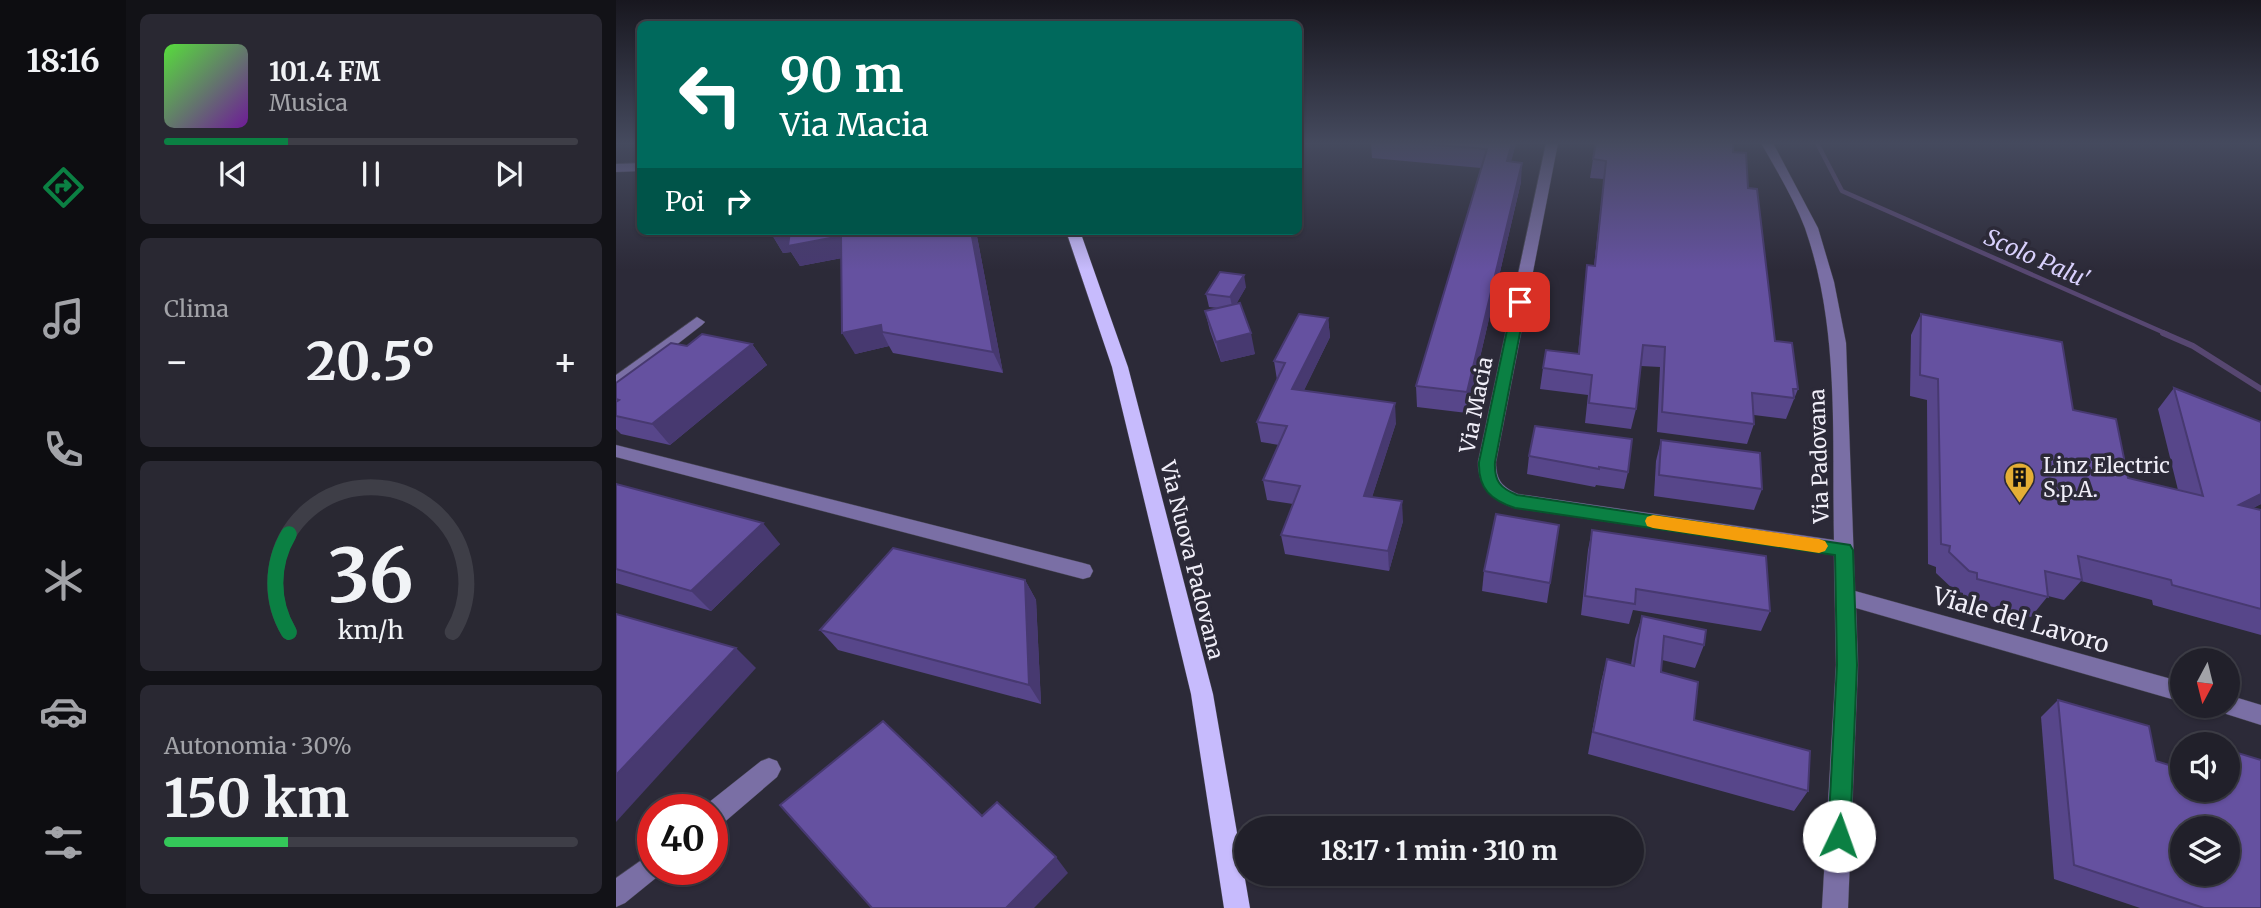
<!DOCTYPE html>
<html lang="it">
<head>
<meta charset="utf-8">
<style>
  body { margin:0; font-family:Merriweather,serif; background:#292832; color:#f1f3f6; height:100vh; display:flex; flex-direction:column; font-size:26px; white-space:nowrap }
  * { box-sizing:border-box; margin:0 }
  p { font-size:23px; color:#a2a3a8 }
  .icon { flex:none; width:38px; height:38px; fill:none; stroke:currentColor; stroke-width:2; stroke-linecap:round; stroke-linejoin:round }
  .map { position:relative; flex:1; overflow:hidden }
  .details { display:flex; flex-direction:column; gap:14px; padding:14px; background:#121217; width:490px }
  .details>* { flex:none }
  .hud { position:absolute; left:21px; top:21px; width:665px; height:214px; border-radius:10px; box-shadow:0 2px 5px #0004,0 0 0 2px #3e3e47; background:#00695c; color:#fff; overflow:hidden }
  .needle { width:46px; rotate:187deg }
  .tools { position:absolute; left:1554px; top:648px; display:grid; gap:14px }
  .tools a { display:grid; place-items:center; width:70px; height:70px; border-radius:50%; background:#21202a; box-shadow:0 2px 5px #0004,0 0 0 2px #3e3e47; font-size:35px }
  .speed { position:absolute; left:21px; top:794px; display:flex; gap:14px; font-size:35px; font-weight:700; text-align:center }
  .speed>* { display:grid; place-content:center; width:91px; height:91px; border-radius:50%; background:#21202a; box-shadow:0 2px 5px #0004,0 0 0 2px #3e3e47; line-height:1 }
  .speed .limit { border:10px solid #d22; background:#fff; color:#111 }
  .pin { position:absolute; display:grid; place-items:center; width:60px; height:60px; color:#fff; margin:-30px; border-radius:14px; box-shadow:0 4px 10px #0006 }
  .me { position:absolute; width:77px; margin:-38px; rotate:3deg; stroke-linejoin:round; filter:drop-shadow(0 0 5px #0008) }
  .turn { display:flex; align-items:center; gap:24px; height:147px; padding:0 28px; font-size:32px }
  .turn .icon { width:91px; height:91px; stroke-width:2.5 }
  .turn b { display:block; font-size:49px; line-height:60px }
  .then { display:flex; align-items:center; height:66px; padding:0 28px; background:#0003; gap:14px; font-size:26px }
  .big { font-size:52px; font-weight:700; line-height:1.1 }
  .details .card { flex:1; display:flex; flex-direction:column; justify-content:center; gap:10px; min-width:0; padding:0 24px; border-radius:10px; background:#292832 }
  .details .dial { align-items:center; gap:0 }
  .dial svg { height:182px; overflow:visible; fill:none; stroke:#3e3e47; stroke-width:7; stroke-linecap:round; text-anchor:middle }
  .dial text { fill:#f1f3f6; stroke:none }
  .song { display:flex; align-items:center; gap:21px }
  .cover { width:84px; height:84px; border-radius:10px; background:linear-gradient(135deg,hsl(110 70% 55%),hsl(280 70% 35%)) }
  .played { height:7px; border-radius:4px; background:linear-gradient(90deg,#0b8043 30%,#3e3e47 30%) }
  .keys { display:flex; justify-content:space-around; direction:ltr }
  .heat { display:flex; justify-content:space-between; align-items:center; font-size:38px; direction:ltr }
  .charge { height:10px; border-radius:5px; background:linear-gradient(90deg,#34c759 30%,#3e3e47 0) }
  .trip { position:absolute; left:618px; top:816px; width:410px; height:70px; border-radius:35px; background:#21202a; box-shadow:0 2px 5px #0004,0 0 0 2px #3e3e47; font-weight:700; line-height:70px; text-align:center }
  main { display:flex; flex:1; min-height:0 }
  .dock { display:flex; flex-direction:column; width:126px; justify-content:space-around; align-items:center; background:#0d0d11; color:#a2a3a8 }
  .dock .icon { width:49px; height:49px }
  .dock .on { color:#0b8043 }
  .dock b { font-size:32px; color:#f1f3f6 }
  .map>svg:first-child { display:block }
</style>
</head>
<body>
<main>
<nav class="dock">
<b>18:16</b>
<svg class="icon on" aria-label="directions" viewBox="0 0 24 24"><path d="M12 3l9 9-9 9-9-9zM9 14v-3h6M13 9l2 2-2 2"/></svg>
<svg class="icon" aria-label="music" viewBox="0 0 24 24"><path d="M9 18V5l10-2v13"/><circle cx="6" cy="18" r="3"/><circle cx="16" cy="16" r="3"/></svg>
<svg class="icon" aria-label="phone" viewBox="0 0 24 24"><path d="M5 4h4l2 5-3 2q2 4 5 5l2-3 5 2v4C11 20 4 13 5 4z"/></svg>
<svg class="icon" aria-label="climate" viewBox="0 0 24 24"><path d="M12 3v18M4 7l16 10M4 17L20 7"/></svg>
<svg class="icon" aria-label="car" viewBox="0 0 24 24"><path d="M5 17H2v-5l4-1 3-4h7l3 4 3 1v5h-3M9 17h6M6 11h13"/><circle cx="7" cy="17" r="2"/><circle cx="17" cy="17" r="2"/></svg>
<svg class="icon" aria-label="filters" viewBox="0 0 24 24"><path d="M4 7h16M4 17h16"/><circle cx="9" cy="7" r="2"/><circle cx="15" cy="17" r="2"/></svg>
</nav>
<section class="details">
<div class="card">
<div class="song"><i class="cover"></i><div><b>101.4 FM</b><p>Musica</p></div></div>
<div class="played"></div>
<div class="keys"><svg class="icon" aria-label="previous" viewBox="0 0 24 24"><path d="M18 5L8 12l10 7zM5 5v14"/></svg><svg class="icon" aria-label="pause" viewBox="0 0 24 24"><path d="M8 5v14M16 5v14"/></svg><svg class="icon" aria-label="next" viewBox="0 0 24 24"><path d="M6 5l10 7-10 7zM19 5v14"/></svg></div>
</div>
<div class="card"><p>Clima</p>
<div class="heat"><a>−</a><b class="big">20.5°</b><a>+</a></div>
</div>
<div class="card dial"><svg viewBox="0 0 100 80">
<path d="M14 69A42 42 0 1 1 86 69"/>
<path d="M14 69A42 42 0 0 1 14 26" stroke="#0b8043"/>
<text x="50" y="56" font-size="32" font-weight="700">36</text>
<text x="50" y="72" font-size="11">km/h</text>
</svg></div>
<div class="card"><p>Autonomia · 30%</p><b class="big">150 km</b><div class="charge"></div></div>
</section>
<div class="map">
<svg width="1645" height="908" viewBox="0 0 1645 908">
  <rect width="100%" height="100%" fill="#2c2a38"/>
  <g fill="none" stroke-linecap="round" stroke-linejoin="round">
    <path stroke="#574771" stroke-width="4.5" d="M1201,143L1226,191L1551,334"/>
    <path stroke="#574771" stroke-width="6" d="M1547,333L1577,346L1645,389"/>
    <defs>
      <g id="minor">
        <path d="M930,143H942L880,462C880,480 886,487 902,494L1218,540C1216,436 1224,328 1189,228C1178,199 1161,171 1145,143H1157L1202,228L1218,282L1230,343L1239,591L1566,682V702L1240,608L1242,665L1232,908H1206L1220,665L1218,555L899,508C876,501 862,487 862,462Z"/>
        <path d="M24,163V171L0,172V164Z"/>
        <path d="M81,317L89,322L86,325L6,387L0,388V375Z"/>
        <path d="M0,445L467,563L474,565L477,571L474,577L467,579L0,457Z"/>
        <path d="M1612,695L1645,705V725L1604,712L1601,705H1612Z"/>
        <path d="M153,758L161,761L165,769L161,777L105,825L96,828V810H86L87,807L145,761Z"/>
        <path d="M37,852V870H47L46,873L9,903L0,907V878Z"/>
      </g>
      <path id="major" d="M450,231H464L512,367L597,694L634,908H608L575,694L496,367Z"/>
    </defs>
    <use href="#minor" stroke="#474553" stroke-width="1"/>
    <use href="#major" stroke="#474553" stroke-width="1"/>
    <use href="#minor" fill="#7a6fa5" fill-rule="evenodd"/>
    <use href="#major" fill="#c7bbfd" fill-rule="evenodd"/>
  </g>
  <g fill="#57468a">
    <path d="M755,143H900L895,161L905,182L851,413L801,407L800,386L865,168L756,158Z"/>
    <path d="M1117,152L1132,188L1159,341L1182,389L1170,419L1138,415V424L1131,444L1041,432L1044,367L1025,366L1020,409L1015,429L969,423L972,395L924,389L927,368L962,354L971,265L978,266L988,179L974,178L977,159Z"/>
    <path d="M360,231L387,373L277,353L273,346L239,354L226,258L184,266L175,252L167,253L155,233Z"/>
    <path d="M630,287L620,304L639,354L605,362L594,331L589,311L602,308L593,307L590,294Z"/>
    <path d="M1305,314L1457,410L1512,478L1562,490L1542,409L1558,388L1645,504L1637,508L1645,510V635L1537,605L1536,600L1465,581L1448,600L1432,596L1415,617L1347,599V593L1339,591L1320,573V567L1312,564L1311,400L1294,396L1295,335Z"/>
    <path d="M712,318L714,337L688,390L780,423L756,497L787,521L773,571L669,554L665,535L677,504L651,500L647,480L663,445L645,442L641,422L661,380L658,361Z"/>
    <path d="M136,344L151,365L54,445L5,434L0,429V383L71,346Z"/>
    <path d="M1045,440L1146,489L1138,510L1038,496L1040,461Z"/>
    <path d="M913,456L1012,472L1008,489L980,485L979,487L911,474Z"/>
    <path d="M0,484L164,544L95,611L0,583Z"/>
    <path d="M943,525L931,603L866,591L868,571Z"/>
    <path d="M976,530L1154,611L1145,631L1017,610L1013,624L965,615L972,550Z"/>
    <path d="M409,580L420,600L425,704L222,650L204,630Z"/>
    <path d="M1026,616L1088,645L1079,668L1046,660L1045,672L1078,720L1192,791L1178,811L972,754L985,682L991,659L1015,665L1019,639Z"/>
    <path d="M1442,700L1540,761L1645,908H1524L1438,879L1425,717Z"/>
  </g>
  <g fill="#473970">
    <path d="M896,143H900L890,180L891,161Z"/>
    <path d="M906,163L905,182L851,413V392Z"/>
    <path d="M166,231L225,236L236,256L184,266L175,252L167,253L155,233Z"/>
    <path d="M355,231H360L387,373L377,352Z"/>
    <path d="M628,275L630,287L617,310L614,297Z"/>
    <path d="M712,318L714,337L679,409L676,389Z"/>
    <path d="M265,325L266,332L273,346L239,354L226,333Z"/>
    <path d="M635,333L639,354L605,362L600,342Z"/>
    <path d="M136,344L151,365L54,445L36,424Z"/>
    <path d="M779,403L780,423L750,516L748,496Z"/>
    <path d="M1645,494V504L1603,525L1623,505Z"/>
    <path d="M786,501L787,521L773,571L772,551Z"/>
    <path d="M147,523L164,544L95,611L75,591Z"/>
    <path d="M409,580L420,600L425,704L413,685Z"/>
    <path d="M120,648L140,668L0,822V775Z"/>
    <path d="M440,857L452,873L418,908H390Z"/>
  </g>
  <g fill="#6551a0" stroke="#473970" stroke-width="2" fill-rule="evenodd">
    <path d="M795,143H896L891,161L906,163L851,392L800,386L871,149Z"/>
    <path d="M980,143H1117V152L1130,153L1132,188L1141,189L1159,341L1176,343L1182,389H1177L1178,398L1136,393L1138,424L1046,412L1049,347L1027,345L1020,409L973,403L976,375L927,368L930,350L963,354L971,265L979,266L990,161L977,159Z"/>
    <path d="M174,231H355L377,352L266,332L265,325L226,333L225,236L172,246Z"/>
    <path d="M604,272L628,275L614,297L590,294Z"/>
    <path d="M624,303L635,333L600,342L589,311Z"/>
    <path d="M683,314L712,318L676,389L779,403L748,496L786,501L772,551L665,535L684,486L647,480L671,426L641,422L669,363L658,361Z"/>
    <path d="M1305,314L1446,342L1457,410L1500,419L1512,478L1587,496L1558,388L1645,422V494L1623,505L1645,510V609L1556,585L1555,580L1462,556L1466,580L1429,571L1432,597L1361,579V573L1353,571L1333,552L1334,546L1325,544L1322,379L1304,375Z"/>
    <path d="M86,334L136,344L36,424L0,416V402L3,400L0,399V383L55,343L71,346Z"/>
    <path d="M919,426L1016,439L1012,472L983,467V469L913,456Z"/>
    <path d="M1045,440L1144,453L1146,489L1043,475Z"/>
    <path d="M0,484L147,523L75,591L0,569Z"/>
    <path d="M880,514L943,525L934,583L868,571Z"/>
    <path d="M976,530L1150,556L1154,611L1020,589L1019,604L969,596Z"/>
    <path d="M277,548L409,580L413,685L204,630Z"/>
    <path d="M0,614L120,648L0,775Z"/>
    <path d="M1026,616L1090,630L1088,645L1048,636L1045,672L1082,682L1078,720L1194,751L1192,791L977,732L991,659L1018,666Z"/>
    <path d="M1442,700L1533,726L1540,761L1566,769V789H1612V750L1645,760V908H1588L1458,865ZM1566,828H1612V873H1566Z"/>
    <path d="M267,721L366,816L381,802L440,857L390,908H256L164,805Z"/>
  </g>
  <linearGradient id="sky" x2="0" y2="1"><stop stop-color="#18171f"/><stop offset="0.53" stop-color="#454a5e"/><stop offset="1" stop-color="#454a5e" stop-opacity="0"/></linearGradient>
  <rect width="1645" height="270" fill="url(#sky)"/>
  <path fill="#0b8043" stroke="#07532c" stroke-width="2" d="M904,298L910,302L879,462C878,481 884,488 901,495L1234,545L1237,550L1241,665L1234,836L1231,844L1223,847L1215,844L1212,836L1221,665L1219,555L899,508C875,500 862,489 863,462L897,302Z"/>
  <path fill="#f59e0b" d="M1037,515L1203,539L1209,541L1212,546L1209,551L1203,553L1037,528L1031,526L1029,521L1031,517Z"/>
  <defs>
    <symbol id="building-pin" viewBox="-11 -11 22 30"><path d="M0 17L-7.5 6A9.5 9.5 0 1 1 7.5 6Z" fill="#e4ae35" stroke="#2c2a38"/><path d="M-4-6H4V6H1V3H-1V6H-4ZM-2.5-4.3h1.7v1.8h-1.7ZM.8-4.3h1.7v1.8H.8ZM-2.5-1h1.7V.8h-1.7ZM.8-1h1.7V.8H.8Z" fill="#111"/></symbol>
  </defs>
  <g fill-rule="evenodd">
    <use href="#building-pin" x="1386" y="460" width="35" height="47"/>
  </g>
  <g text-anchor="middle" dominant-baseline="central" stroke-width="7" stroke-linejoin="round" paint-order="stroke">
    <g font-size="21" fill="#f0eef8" stroke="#2c2a38">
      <text transform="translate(860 405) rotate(-79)">Via Macia</text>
      <text transform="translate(1203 456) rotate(-92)">Via Padovana</text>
      <text transform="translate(576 560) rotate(76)">Via Nuova Padovana</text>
    </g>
    <g font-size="21" fill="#f0eef8" stroke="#2c2a38" text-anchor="start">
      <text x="1427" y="465">Linz Electric<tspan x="1427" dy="24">S.p.A.</tspan></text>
    </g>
    <g font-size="23" font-style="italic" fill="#d8d0fc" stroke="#2c2a38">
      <text transform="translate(1421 258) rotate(24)">Scolo Palu'</text>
    </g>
    <g font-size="24" fill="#f0eef8" stroke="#2c2a38">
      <text transform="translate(1405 620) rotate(16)">Viale del Lavoro</text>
    </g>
  </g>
</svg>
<div class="tools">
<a><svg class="needle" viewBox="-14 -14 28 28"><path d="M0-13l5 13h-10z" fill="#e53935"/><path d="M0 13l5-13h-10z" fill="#a2a3a8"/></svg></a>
<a><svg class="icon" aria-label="sound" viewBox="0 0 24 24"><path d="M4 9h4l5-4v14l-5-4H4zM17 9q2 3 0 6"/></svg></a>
<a><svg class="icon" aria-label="layers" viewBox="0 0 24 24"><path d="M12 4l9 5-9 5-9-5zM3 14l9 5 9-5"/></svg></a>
</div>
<div class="speed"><div class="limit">40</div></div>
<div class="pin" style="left:904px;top:302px;background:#d93025"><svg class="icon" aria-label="arrive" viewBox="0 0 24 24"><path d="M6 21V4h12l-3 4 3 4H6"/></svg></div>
<svg class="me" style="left:1223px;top:836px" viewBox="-20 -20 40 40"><circle r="19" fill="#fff"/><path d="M0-13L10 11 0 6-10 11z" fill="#0b8043"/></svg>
<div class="trip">18:17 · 1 min · 310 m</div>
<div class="hud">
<div class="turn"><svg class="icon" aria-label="left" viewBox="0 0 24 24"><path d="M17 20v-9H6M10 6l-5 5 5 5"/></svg><div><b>90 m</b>Via Macia</div></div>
<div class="then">Poi<svg class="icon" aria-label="right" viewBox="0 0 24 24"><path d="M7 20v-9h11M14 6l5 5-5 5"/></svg></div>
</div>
</div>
</main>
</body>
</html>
